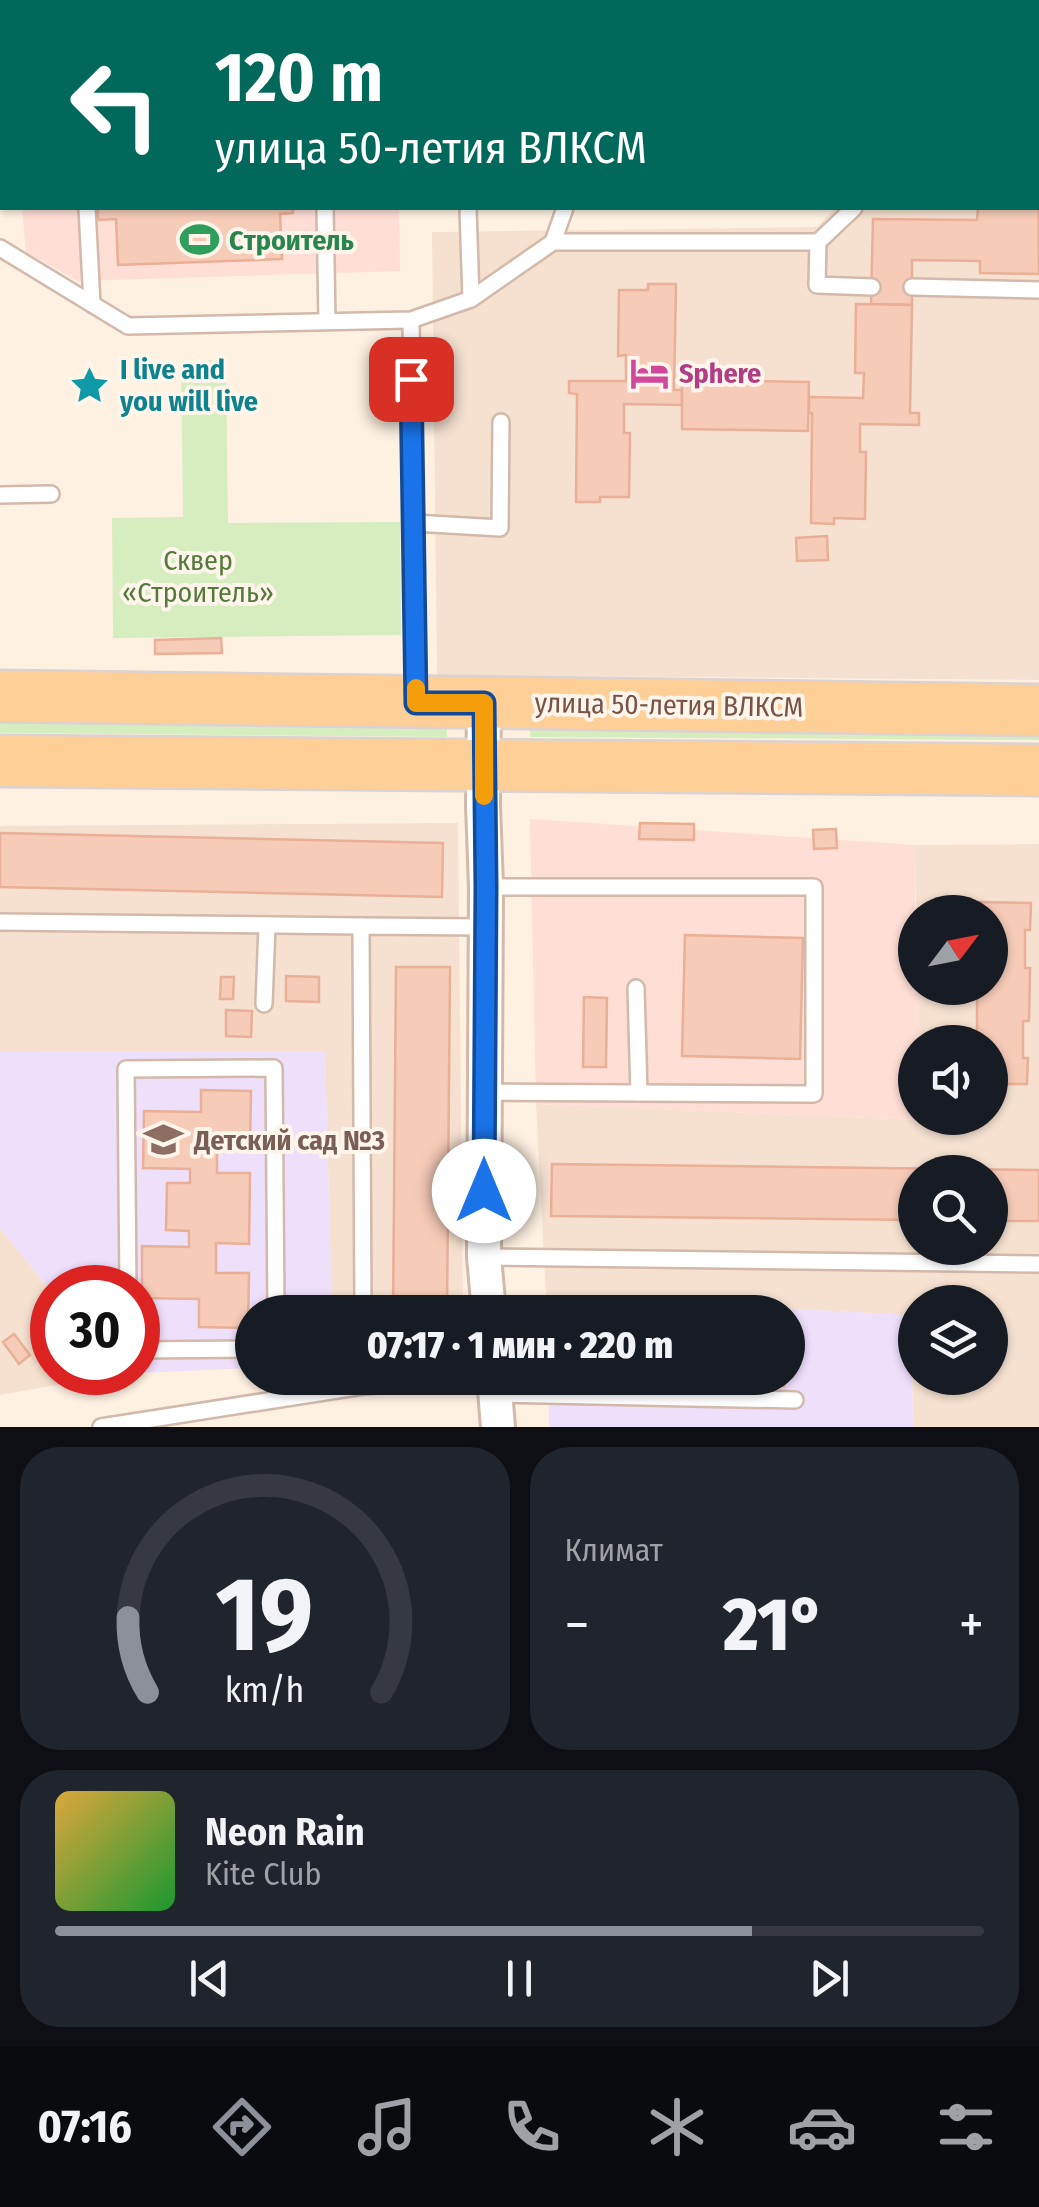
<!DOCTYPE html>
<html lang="ru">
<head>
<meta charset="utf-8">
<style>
  body { margin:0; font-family:"Fira Sans Condensed",sans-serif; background:#20242c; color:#f1f3f6; height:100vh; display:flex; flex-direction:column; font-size:38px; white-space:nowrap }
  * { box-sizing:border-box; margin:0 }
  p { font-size:32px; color:#9ea1a6 }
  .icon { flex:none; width:55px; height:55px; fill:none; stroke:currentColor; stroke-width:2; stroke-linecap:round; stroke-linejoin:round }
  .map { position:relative; height:1427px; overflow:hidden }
  .side { display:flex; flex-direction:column; gap:20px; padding:20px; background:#0d0f14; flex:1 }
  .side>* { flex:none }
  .banner { position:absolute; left:0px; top:0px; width:1040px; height:210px; box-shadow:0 2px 8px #0004; background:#00695c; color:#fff; overflow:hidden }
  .needle { width:65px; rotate:58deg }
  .fabs { position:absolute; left:898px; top:895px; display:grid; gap:20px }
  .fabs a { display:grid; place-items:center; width:110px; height:110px; border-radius:50%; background:#171b24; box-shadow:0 2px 8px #0004; font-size:50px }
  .speed { position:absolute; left:30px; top:1265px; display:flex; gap:20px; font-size:50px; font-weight:700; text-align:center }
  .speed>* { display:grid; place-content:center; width:130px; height:130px; border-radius:50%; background:#171b24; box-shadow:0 2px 8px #0004; line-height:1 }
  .speed .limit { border:15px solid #d22; background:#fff; color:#111 }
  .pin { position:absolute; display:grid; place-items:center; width:85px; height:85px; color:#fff; margin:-42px; border-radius:20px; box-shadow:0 5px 15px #0006 }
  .me { position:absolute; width:110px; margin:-55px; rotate:0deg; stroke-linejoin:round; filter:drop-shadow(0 0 8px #0008) }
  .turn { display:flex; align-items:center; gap:35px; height:210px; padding:0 50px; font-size:45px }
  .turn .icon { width:130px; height:130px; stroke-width:2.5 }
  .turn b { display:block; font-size:70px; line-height:85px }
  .big { font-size:75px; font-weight:800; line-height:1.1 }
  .side .widget { flex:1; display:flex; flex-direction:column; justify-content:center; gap:15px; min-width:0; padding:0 35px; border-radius:40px; background:#20242c }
  .side .dial { align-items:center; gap:0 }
  .dial svg { height:260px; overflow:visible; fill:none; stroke:#363941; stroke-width:7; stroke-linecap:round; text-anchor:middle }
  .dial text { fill:#f1f3f6; stroke:none }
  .song { display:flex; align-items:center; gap:30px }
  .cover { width:120px; height:120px; border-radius:15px; background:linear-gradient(135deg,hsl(40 70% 55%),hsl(130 70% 35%)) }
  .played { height:10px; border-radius:5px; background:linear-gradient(90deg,#8c9099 75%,#363941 75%) }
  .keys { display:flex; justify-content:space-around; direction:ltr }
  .heat { display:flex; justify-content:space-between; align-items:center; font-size:55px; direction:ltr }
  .side .tiles { flex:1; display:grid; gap:20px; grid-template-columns:1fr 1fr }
  .widget:last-child { grid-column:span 2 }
  .trip { position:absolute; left:235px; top:1295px; width:570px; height:100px; border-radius:50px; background:#171b24; box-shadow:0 2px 8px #0004; font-weight:800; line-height:100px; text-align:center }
  .menu { display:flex; height:160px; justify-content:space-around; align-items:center; background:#090b0e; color:#9ea1a6 }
  .menu .icon { width:70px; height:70px }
  .menu .selected { color:#8c9099 }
  .menu b { font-size:45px; color:#f1f3f6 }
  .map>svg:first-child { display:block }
</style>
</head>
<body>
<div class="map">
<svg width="1039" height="1427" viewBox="0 0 1039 1427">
  <rect width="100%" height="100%" fill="#fef1e2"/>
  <g fill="#f6e1d0" fill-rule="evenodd">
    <path d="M1039,4V680L437,675L432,232L817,227L835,208H1038Z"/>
    <path d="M458,823L463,1312H332L325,1051L0,1052V826Z"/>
    <path d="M1039,844V1427H913L911,1315L546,1296L536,1104L919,1120L920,1118H990V1042H919L918,988H990V912H916L915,845ZM915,1172H990V1248H915ZM915,1302H990V1378H915Z"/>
    <path d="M0,1228L52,1293V1372H117L118,1374L0,1395Z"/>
  </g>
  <g fill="#ffded5">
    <path d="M22,208H399L400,271L78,281L26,252Z"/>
    <path d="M530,819L915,845V988H918L919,1042H915V1118H920V1120L536,1104Z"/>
  </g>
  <g fill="#eedffa">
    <path d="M325,1051L332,1312H252V1368L118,1374L117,1373L138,1372V1288H52V1293L0,1228V1052Z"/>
    <path d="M546,1296L911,1315L913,1427H549L548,1378H788V1312H546Z"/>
  </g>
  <g fill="#d6edc0">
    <path d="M226,360L228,523L400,522L401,635L113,638L112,518L183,517L181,361Z"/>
    <path d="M0,717L447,721V737L0,733Z"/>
    <path d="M530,722L1039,726V740L530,737Z"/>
  </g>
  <g fill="#f6cbb8" stroke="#e9af97" stroke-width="2.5">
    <rect x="91" y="0" width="195" height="2"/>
    <path d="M1038,120L1039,274L980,273V261L912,260V305L871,304L873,219L977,220L978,208H1038Z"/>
    <path d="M98,208H293V213L280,214L282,259L118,265L116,219L98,220Z"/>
    <path d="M648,284H676L674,390H682V405L624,404V433H630L629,497H600V502H576L577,394L569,393V381H626V355L618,356L619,290H648Z"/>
    <path d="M856,304L912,305L910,413H919V425L860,424V452H866L865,519L834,518V524L811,523L812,413H809V397L863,398L864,373H855Z"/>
    <path d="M682,380L809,382L808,431L682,429Z"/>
    <path d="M827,536L828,560L797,561L796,538Z"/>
    <path d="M221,638L222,653L155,654V640Z"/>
    <path d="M640,823L694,824V840L639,839Z"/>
    <path d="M836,829L837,848L814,849L813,830Z"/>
    <path d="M0,833L443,843L442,897L0,887Z"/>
    <path d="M978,902L1031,903L1030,930H1025V968H1030L1029,1021H1023V1058H1028L1027,1084H990V1042H977V988H990V912H978Z"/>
    <path d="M685,935L803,938L800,1059L682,1056Z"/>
    <path d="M396,967H450L447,1312H393Z"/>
    <path d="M286,976L319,977V1002L286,1001Z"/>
    <path d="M221,977H234L233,999H220Z"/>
    <path d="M584,997L607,998L606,1067H583Z"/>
    <path d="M226,1010L252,1011L251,1037L226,1036Z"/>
    <path d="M201,1090L251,1091L250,1145H217V1173H250L249,1244L216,1243V1273H249L248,1328L199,1327V1299L142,1298V1246L189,1247V1231L166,1230L167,1183H190V1169L143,1168L144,1111L201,1112Z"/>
    <path d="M552,1164L1039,1170V1221H990V1172H915V1220L551,1216Z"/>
    <path d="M14,1334L30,1355L19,1364L3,1342Z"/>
    <path d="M582,1378H784V1386L582,1384Z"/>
  </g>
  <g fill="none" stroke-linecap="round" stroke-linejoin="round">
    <defs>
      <g id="lane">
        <path d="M76,0L77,2"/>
        <path d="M414,0L417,2"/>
        <path d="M449,2L451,0"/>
        <path d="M1038,96H1039"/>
        <path d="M87,208L92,304"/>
        <path d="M325,208L327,321"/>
        <path d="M468,208L471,299"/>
        <path d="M553,242L565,208"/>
        <path d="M818,242L817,285L872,287"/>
        <path d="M0,248L128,326L411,320L471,299L553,242H818L854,208"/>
        <path d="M912,287L1039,290"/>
        <path d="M411,320L416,695"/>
        <path d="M0,495L51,494"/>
        <path d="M414,523L500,528L501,422"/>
        <path d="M0,922L361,926"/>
        <path d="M636,988L639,1093"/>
        <path d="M264,1004L267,925"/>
        <path d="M485,1092L814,1094V887H486"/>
        <path d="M484,1257L1039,1264"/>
        <path d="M128,1288L126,1069L274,1068L276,1312"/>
        <path d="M363,1312L361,926L485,927"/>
        <path d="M138,1350L252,1349"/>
        <path d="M496,1394L795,1400"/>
        <path d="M276,1399L277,1378"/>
        <path d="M101,1427L363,1386L481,1378"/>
      </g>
      <g id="street">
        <path d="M484,703L483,805L486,887L484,1257L489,1312"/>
        <path d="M494,1378L498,1427"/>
      </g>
      <g id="primary">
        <path d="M0,696L1039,710"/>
        <path d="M0,761L1039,770"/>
      </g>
    </defs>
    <use href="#lane" stroke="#d2b9aa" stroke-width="20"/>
    <use href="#street" stroke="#d2b9aa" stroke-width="38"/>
    <use href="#primary" stroke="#dcd2cf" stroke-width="55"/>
    <use href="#lane" stroke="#fff" stroke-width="15"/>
    <use href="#street" stroke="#fff" stroke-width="32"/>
    <use href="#primary" stroke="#ffcf98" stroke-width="50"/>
  </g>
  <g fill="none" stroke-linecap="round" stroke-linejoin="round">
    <defs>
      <path id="route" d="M411,379L416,703H484L486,887L484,1191"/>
    </defs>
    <use href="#route" stroke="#114b97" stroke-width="25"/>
    <use href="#route" stroke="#1a73e8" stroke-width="18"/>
    <path stroke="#f59e0b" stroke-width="18" d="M416,688V703H484V796"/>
  </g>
  <defs>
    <symbol id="stadium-bare" viewBox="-9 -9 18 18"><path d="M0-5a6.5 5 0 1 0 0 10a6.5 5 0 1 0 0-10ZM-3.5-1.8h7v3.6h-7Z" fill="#2e9e5b" stroke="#fff5ea" stroke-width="2.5" paint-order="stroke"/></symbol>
    <symbol id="hotel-bare" viewBox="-9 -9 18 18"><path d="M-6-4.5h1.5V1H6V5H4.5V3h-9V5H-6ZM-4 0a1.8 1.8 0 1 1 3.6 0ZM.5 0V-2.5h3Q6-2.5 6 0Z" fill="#d1479c" stroke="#fff5ea" stroke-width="2.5" paint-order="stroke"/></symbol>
    <symbol id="sight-bare" viewBox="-9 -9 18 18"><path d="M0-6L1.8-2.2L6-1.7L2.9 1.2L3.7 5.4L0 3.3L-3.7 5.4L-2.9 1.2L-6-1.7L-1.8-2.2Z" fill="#0f9aa8" stroke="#fff5ea" stroke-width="2.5" paint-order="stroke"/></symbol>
    <symbol id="school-bare" viewBox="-9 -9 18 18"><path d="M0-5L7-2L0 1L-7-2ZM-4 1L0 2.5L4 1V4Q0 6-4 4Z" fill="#8d6e63" stroke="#fff5ea" stroke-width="2.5" paint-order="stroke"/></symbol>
  </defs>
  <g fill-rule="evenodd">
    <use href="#stadium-bare" x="172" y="212" width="55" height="55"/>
    <use href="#hotel-bare" x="622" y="346" width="55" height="55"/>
    <use href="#sight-bare" x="62" y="358" width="55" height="55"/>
    <use href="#school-bare" x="136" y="1112" width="55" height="55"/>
  </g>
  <g text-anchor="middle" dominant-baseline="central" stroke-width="8" stroke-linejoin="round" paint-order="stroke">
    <g font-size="28" font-weight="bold" fill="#27864d" stroke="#fff5ea" text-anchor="start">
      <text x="229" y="240">Cтроитель</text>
    </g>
    <g font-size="28" font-weight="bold" fill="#0d838f" stroke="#fff5ea" text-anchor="start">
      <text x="120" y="369">I live and<tspan x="120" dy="32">you will live</tspan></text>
    </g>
    <g font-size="28" font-weight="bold" fill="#b23c85" stroke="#fff5ea" text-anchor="start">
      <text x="679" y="373">Sphere</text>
    </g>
    <g font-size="28" fill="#53793b" stroke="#fff5ea">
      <text x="198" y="560">Сквер<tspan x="198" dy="32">«Cтроитель»</tspan></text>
    </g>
    <g font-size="28" fill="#785346" stroke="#fff5ea">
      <text transform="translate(669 705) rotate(1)">улица 50-летия ВЛКСМ</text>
    </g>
    <g font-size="28" font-weight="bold" fill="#785e54" stroke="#fff5ea" text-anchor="start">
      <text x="194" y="1140">Детский сад №3</text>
    </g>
  </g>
</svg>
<div class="fabs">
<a><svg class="needle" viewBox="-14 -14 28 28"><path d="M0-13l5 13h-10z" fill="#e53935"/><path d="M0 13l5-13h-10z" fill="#9ea1a6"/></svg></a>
<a><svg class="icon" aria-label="sound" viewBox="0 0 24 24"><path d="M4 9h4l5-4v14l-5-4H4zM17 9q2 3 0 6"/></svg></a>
<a><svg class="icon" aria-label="search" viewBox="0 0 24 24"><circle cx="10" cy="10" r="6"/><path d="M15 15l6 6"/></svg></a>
<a><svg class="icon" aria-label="layers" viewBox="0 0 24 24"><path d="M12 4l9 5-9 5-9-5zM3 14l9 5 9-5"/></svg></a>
</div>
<div class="speed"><div class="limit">30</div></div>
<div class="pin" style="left:411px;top:379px;background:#d93025"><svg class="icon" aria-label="arrive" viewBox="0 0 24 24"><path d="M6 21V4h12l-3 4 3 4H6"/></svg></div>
<svg class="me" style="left:484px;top:1191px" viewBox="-20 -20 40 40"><circle r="19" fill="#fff"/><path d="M0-13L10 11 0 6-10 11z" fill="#1a73e8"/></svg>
<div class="trip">07:17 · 1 мин · 220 m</div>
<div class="banner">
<div class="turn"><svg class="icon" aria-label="left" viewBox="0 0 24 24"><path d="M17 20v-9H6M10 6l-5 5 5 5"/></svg><div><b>120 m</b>улица 50-летия ВЛКСМ</div></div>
</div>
</div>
<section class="side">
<div class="tiles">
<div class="widget dial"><svg viewBox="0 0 100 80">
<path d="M14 69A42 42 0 1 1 86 69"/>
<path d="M14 69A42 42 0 0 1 8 46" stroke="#8c9099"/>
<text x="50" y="56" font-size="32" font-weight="700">19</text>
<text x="50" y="72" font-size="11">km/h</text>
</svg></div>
<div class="widget"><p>Климат</p>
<div class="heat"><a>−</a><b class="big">21°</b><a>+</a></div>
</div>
<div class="widget">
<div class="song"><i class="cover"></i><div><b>Neon Rain</b><p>Kite Club</p></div></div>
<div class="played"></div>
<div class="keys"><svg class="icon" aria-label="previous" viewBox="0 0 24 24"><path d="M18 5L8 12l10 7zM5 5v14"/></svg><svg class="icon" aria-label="pause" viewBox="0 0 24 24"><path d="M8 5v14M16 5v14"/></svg><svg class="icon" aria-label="next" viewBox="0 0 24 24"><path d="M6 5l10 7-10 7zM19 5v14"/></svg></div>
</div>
</div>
</section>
<nav class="menu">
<b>07:16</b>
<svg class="icon selected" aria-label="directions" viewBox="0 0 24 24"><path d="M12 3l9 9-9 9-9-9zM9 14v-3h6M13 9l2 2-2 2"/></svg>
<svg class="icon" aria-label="music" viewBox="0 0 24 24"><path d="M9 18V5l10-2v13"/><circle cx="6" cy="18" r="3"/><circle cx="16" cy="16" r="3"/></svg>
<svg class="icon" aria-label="phone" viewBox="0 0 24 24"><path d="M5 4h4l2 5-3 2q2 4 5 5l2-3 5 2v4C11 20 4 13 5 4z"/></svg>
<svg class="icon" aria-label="climate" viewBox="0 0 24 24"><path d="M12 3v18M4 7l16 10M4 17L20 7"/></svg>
<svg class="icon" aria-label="car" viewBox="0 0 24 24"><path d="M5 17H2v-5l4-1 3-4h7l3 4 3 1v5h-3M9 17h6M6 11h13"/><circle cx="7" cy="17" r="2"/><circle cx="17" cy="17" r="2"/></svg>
<svg class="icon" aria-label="filters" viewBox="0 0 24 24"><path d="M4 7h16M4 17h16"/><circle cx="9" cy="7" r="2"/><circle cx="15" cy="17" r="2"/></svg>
</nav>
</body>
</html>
